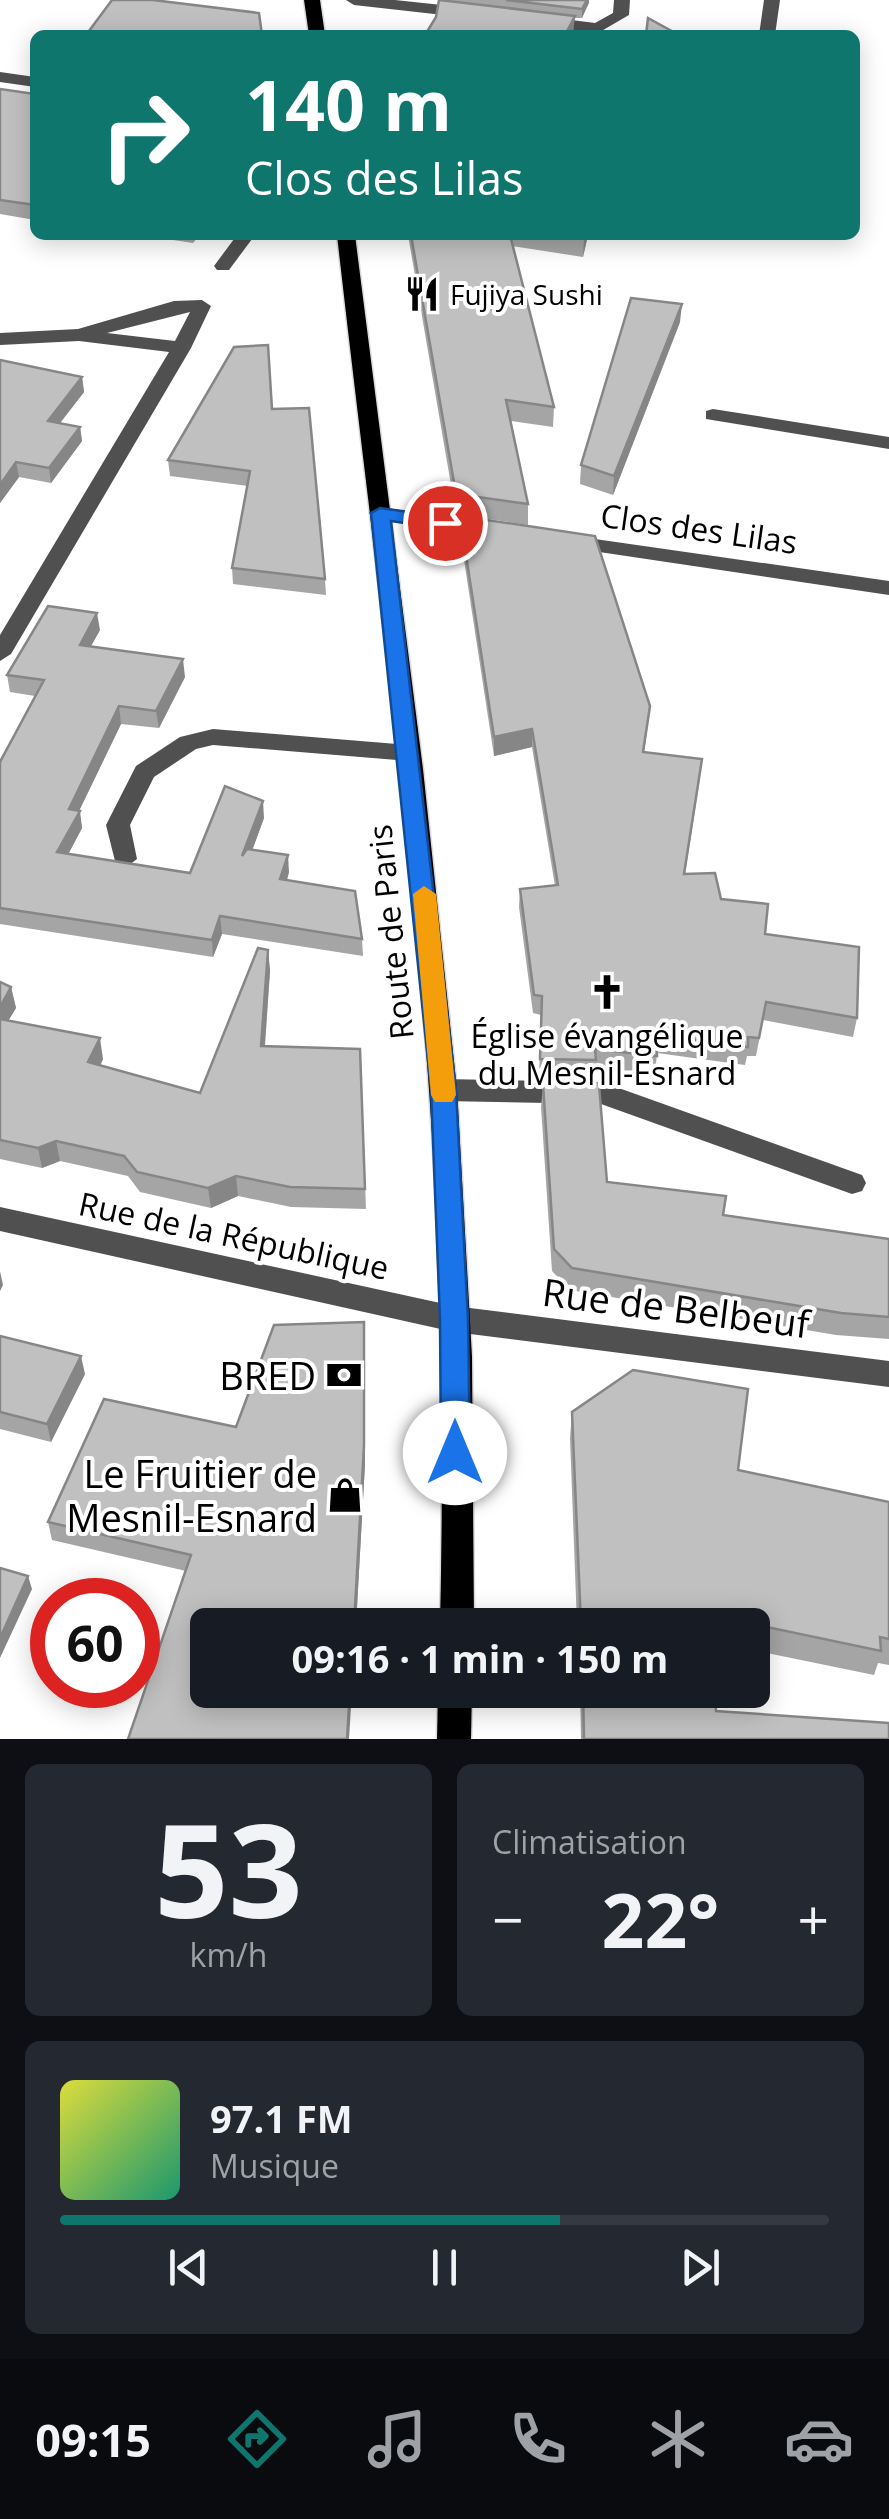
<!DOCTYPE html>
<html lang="fr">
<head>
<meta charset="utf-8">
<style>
  body { margin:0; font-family:"Open Sans",sans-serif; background:#242831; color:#f1f3f6; height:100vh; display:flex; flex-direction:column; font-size:38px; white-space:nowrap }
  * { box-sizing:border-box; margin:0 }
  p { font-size:32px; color:#9ea1a6 }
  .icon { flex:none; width:55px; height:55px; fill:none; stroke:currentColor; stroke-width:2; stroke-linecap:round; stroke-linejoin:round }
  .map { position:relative; height:1739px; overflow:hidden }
  .panel { display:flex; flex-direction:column; gap:25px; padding:25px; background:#0d0f14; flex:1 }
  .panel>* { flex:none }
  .top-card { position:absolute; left:30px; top:30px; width:830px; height:210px; border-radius:15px; box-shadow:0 5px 25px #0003; background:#0f766e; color:#fff; overflow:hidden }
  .speed { position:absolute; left:30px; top:1578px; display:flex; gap:20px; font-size:50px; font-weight:700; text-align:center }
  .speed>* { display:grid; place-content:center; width:130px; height:130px; border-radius:50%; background:#171b24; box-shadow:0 5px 25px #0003; line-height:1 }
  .speed .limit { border:15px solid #d22; background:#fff; color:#111 }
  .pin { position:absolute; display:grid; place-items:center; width:85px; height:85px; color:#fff; margin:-42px; border:5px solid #fff; border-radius:50%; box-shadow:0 2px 10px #0007 }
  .me { position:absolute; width:110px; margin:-55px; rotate:0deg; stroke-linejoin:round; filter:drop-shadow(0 0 8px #0008) }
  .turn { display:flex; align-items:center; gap:35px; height:210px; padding:0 50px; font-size:45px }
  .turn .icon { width:130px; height:130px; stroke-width:2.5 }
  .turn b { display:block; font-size:70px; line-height:85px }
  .big { font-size:75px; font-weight:700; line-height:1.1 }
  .panel .tile { flex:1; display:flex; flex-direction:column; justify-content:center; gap:15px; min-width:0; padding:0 35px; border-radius:15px; background:#242831 }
  .panel .dial { align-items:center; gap:0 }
  .dial b { font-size:130px; line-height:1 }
  .song { display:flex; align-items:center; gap:30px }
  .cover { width:120px; height:120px; border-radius:15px; background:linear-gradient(135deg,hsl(60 70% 55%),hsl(160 70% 35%)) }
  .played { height:10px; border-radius:5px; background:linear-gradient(90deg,#0f766e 65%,#363941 65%) }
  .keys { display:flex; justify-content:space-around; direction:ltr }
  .heat { display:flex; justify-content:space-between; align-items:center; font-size:55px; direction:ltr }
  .panel .tiles { flex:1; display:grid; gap:25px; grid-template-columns:1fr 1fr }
  .tile:last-child { grid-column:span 2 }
  .trip { position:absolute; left:190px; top:1608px; width:580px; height:100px; border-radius:15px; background:#171b24; box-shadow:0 5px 25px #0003; font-weight:700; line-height:100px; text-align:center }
  .tab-bar { display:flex; height:160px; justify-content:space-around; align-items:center; background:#090b0e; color:#9ea1a6 }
  .tab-bar .icon { width:70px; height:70px }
  .tab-bar .selected { color:#0f766e }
  .tab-bar b { font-size:45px; color:#f1f3f6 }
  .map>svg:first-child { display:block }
</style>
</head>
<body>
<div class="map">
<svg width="889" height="1739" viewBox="0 0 889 1739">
  <rect width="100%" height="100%" fill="#fff"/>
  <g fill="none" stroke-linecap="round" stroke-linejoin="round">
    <defs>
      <g id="major">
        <path d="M304,0H320L325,35H309Z"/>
        <path d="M337,235H355L423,769L457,1090L472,1357L474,1625H440C444,1446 442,1268 429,1090C409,804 369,520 337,235Z"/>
        <path d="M438,1690H472L471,1739H437Z"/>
      </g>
    </defs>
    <use href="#major" stroke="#dbdbdb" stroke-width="3"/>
    <g fill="#505050" fill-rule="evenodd">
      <path d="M346,0H395L470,8L478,13L470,18L354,5Z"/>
      <path d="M614,0H630L629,15L598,33L540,26L532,21L540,16L595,23L613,13Z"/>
      <path d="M764,0H780L775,35H759Z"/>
      <path d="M0,72L35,77V87L0,82Z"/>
      <path d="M237,235H255L229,270H217L214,266Z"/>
      <path d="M202,300L211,306L191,348L11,654L0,661V635L169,352L79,341L0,345V333L78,329L174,301ZM190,312L175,341L107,333Z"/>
      <path d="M713,409L889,437V449L706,419V411Z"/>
      <path d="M380,507L493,524L504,530L493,536L373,517L369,513L373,509Z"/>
      <path d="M567,535L889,581V595L559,546L556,541L559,536Z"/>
      <path d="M213,729L409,745L421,753L409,761L213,745L196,749L154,777L130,825L137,859L125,868L116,865L106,825L136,766L180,737Z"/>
      <path d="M443,1079L602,1082L862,1175L866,1183L862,1191L852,1194L601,1104L443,1101L433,1098L429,1090L433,1082Z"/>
      <path d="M0,1207L454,1306L889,1361V1387L454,1332L0,1231Z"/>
    </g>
    <use href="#major" fill="#000" fill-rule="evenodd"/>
  </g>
  <g fill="#a5a5a5">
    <path d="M439,0H589L582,18L436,17Z"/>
    <path d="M0,89L35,94V220L0,214Z"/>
    <path d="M140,235H200L193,243Z"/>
    <path d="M408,235H588L583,257L512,246L554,407L553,427L511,421L528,504V525L456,514Z"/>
    <path d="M680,322L613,495L580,484L581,465Z"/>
    <path d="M0,360L82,377L84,392L60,423L80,427L82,441L51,483L19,477L0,503Z"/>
    <path d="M272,409L325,579L326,595L233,584L232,568L248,486L170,476L168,460Z"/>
    <path d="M460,516L648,724L644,753L700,778L685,874L721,899L765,934L857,1018L853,1037L763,1020L756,1056H747L745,1065L657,1053L655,1075L596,1067L595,1078L539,1077L541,1015L533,1013L519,907L520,889L555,886L532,747L494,756L460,534Z"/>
    <path d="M100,630L91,646L185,677L159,728L121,724L79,811L82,828L68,854L190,873L264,818L252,850L289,872L287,880L362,939L363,956L222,934L213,957L0,924V762L35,696L10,692L7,675Z"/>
    <path d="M268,950L270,971L265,1047L360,1049L366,1209L291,1207L238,1196L211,1208L140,1192L128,1176L60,1161L42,1168L0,1159V982L11,987L16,1008L8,1021L103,1059L100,1066L200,1093Z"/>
    <path d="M543,1084L607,1182L723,1215L889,1239V1339L836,1335L570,1290L552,1271L541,1107Z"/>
    <path d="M0,1336L85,1374L51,1442L0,1429Z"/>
    <path d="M365,1341V1464L356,1625H208L186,1571L52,1540L48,1522L236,1427Z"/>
    <path d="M572,1412L738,1470L889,1502V1665L878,1663L874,1675L752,1650V1625H577L570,1438Z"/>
    <path d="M580,1690H715L716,1711L889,1739H581Z"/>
  </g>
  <g fill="#868686">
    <path d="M587,0H589V3L582,18V9Z"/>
    <path d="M575,16L573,35H565Z"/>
    <path d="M585,235H588L583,257L584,238Z"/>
    <path d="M682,304L680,322L613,495L614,476Z"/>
    <path d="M82,377L84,392L50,436L48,421Z"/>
    <path d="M80,427L82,441L51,483L49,468Z"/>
    <path d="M16,462L19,477L0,503V485Z"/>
    <path d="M97,613L100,630L82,662L80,645Z"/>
    <path d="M183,659L185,677L159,728L156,711Z"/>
    <path d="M119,706L121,724L78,813L80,811L82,828L60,870L57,852L69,809Z"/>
    <path d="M532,729V747L494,756V737Z"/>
    <path d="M263,801L264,818L244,873L242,856Z"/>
    <path d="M288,855L289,872L282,897L280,879Z"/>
    <path d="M220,916L222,934L213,957L212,940Z"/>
    <path d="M268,950L270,971L263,1067L261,1046Z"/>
    <path d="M11,987L16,1008L0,1034V1007Z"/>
    <path d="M100,1038L103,1059L92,1083L88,1062Z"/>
    <path d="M56,1141L60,1161L42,1168L38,1148Z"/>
    <path d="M236,1176L238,1196L211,1208L208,1188Z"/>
    <path d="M0,1271L3,1285L0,1291Z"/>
    <path d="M364,1322L365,1464L356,1625H354Z"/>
    <path d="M81,1356L85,1374L51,1442L47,1424Z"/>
    <path d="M28,1576L32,1589L0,1658V1638Z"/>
    <path d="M350,1690H352L349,1739H347Z"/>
  </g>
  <g fill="#c0c0c0" stroke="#868686" stroke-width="2.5">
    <path d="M112,0H153L259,13L262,35H86Z"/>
    <path d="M439,0L575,16L565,35H425L436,17Z"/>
    <path d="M506,0H587L582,9Z"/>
    <path d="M648,18L679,35H646Z"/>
    <path d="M0,89L35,94V205L0,200Z"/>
    <path d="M411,235H510L554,407L506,400L528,504L456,494Z"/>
    <path d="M631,298L682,304L614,476L581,465Z"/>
    <path d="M268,345L272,409L309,408L325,579L232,568L250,471L168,460L234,347Z"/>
    <path d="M0,360L82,377L48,421L80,427L49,468L16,462L0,485Z"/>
    <path d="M460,516L595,536L650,706L643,752L702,759L684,874L715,873L721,899L768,904L765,934L859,947L857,1018L766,1002L759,1038L748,1037V1047L656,1034L657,1056L595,1049L596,1060L540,1059L542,996L534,995L520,889L558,885L532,729L494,737Z"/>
    <path d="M48,606L97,613L80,645L183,659L156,711L119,706L69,809L80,811L57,852L190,873L225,786L263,801L242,856L247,849L288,855L280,879L355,891L362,939L220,916L212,940L0,908V762L44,680L7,675Z"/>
    <path d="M258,948L268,950L261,1046L360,1049L365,1189L290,1187L236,1176L208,1188L137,1172L124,1156L56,1141L38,1148L0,1140V1019L100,1038L88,1062L200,1093Z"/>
    <path d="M0,982L11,987L0,1007Z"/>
    <path d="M543,1084L599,1085L607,1182L726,1196L723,1215L889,1239V1317L841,1313L572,1268L554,1249Z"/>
    <path d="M364,1322V1446L354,1625H208V1690H350L347,1739H128L191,1555L48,1522L104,1399L236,1427L274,1325Z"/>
    <path d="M0,1336L81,1356L47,1424L0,1412Z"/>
    <path d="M633,1370L748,1389L738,1470L889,1502V1639L880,1637L881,1651L714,1616V1625H581L572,1412Z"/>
    <path d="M0,1568L28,1576L0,1638Z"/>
    <path d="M583,1690H715L716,1711L889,1723V1739H584Z"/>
  </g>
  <path fill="#1a73e8" stroke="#114b97" stroke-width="2.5" d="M380,508L445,517L455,523L445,529L391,521L456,1090L468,1319L470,1453L465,1462L455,1466L445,1462L441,1453L440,1319L431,1090L371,513Z"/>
  <path fill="#f59e0b" d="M424,886L436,894L456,1095L452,1102H435L431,1095L413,894Z"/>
  <defs>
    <symbol id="restaurant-bare" viewBox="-9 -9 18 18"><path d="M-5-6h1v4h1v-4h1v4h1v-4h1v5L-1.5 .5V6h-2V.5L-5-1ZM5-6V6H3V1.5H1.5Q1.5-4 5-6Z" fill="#000" stroke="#fff" stroke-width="2.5" paint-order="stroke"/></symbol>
    <symbol id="church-bare" viewBox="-9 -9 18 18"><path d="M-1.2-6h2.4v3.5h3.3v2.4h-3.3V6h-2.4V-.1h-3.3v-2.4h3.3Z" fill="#000" stroke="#fff" stroke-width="2.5" paint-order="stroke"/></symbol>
    <symbol id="bank-bare" viewBox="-9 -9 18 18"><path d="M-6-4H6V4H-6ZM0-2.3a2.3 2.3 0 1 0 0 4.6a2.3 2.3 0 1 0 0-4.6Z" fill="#000" stroke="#fff" stroke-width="2.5" paint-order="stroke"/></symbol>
    <symbol id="shop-bare" viewBox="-9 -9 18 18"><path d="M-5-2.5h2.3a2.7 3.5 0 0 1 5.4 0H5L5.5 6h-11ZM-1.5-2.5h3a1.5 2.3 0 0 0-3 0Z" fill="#000" stroke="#fff" stroke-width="2.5" paint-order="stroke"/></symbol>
  </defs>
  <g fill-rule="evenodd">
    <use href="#restaurant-bare" x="397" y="269" width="50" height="50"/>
    <use href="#church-bare" x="582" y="967" width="50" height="50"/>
    <use href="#bank-bare" x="319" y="1350" width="50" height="50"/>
    <use href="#shop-bare" x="320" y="1470" width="50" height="50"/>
  </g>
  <g text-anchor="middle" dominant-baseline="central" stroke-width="8" stroke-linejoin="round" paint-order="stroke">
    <g font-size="28" fill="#000" stroke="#fff" text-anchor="start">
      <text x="450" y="294">Fujiya Sushi</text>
    </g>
    <g font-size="32" fill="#000" stroke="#fff">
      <text transform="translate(699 528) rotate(8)">Clos des Lilas</text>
      <text transform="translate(390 932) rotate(-96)">Route de Paris</text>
      <text transform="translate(234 1235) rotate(12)">Rue de la République</text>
    </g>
    <g font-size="32" fill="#000" stroke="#fff">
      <text x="607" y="1035">Église évangélique<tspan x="607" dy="37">du Mesnil-Esnard</tspan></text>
    </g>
    <g font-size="38" fill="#000" stroke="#fff">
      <text transform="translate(676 1307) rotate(7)">Rue de Belbeuf</text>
    </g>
    <g font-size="38" fill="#000" stroke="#fff" text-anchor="end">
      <text x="316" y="1375">BRED</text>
      <text x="317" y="1473">Le Fruitier de<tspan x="317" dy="44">Mesnil-Esnard</tspan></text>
    </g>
  </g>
</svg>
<div class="speed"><div class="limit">60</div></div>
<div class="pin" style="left:445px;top:523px;background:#d93025"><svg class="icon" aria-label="arrive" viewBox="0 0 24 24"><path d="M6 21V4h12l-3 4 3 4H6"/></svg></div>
<svg class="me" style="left:455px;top:1453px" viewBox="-20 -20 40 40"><circle r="19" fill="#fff"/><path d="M0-13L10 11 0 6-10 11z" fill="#1a73e8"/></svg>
<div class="trip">09:16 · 1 min · 150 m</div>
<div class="top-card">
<div class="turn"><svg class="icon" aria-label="right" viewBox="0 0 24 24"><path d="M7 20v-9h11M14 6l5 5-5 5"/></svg><div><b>140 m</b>Clos des Lilas</div></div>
</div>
</div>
<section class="panel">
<div class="tiles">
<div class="tile dial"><b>53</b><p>km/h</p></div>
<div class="tile"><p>Climatisation</p>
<div class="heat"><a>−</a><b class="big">22°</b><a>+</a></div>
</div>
<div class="tile">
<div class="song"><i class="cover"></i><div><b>97.1 FM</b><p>Musique</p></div></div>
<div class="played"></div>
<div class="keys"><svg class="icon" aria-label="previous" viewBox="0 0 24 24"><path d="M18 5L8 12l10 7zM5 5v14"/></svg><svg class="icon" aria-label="pause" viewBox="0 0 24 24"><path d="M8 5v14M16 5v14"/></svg><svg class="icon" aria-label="next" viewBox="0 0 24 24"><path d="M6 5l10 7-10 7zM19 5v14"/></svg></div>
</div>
</div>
</section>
<nav class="tab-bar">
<b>09:15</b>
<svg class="icon selected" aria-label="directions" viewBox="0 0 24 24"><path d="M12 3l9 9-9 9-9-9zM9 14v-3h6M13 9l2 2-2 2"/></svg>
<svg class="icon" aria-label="music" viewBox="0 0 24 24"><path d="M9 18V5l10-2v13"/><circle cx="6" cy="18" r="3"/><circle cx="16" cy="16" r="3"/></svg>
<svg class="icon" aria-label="phone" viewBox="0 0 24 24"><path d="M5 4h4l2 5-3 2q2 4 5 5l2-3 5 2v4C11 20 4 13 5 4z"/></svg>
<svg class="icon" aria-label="climate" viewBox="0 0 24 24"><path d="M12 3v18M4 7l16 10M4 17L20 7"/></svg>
<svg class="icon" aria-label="car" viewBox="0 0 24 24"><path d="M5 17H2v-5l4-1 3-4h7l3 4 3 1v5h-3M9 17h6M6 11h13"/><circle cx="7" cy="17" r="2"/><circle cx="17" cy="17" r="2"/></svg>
</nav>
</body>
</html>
